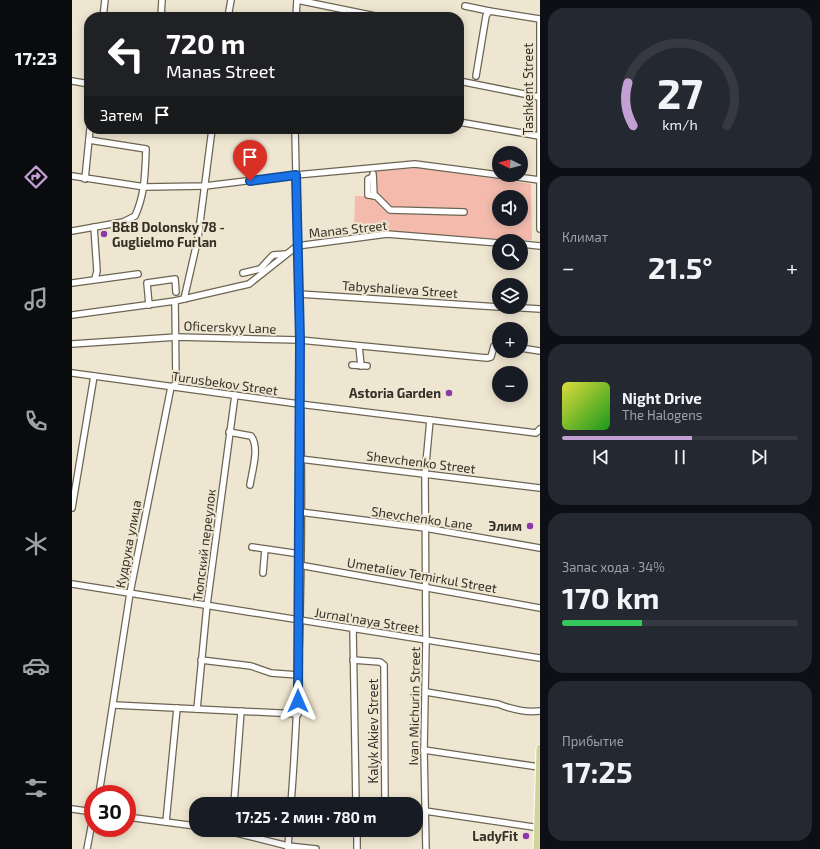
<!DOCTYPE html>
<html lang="ru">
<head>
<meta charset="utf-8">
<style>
  body { margin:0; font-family:"Exo 2",sans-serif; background:#242831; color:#f1f3f6; height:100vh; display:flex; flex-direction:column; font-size:15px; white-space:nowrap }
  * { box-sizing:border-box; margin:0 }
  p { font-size:13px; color:#9ea1a6 }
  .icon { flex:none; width:22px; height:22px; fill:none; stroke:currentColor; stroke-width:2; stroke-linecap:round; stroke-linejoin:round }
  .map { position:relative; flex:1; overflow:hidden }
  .side { display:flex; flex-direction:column; gap:8px; padding:8px; background:#0d0f14; width:280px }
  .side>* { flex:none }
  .top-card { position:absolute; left:12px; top:12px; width:380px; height:122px; border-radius:16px; box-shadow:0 2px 10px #0003; background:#202124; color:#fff; overflow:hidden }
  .needle { width:26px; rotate:276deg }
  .fabs { position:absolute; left:420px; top:146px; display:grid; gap:8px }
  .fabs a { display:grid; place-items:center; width:36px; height:36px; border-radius:50%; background:#171b24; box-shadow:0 2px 10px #0003; font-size:20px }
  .speed { position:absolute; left:12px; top:785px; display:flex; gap:8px; font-size:20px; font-weight:700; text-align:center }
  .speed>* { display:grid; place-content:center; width:52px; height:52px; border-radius:50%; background:#171b24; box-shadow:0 2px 10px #0003; line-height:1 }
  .speed .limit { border:6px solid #d22; background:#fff; color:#111 }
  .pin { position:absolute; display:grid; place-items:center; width:34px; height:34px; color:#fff; margin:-41px -17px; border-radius:50% 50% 50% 0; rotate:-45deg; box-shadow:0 0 4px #0007 }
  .pin .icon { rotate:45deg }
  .me { position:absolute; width:44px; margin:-22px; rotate:0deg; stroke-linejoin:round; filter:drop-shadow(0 0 3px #0008) }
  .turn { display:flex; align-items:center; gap:14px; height:84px; padding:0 16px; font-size:18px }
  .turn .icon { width:52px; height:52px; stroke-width:2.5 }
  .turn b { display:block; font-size:28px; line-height:34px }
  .then { display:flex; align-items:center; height:38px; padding:0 16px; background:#0003; gap:8px; font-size:15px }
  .big { font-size:30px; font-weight:700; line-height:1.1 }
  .side .tile { flex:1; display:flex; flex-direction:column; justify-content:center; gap:6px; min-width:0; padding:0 14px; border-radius:16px; background:#242831 }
  .side .dial { align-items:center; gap:0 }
  .dial svg { height:104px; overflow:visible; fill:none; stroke:#363941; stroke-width:7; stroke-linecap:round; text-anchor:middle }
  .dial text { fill:#f1f3f6; stroke:none }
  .song { display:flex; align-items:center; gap:12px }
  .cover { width:48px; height:48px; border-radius:6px; background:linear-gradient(135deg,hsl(60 70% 55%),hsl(120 70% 35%)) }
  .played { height:4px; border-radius:2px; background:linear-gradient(90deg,#c3a0d3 55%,#363941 55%) }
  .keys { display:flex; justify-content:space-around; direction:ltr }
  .heat { display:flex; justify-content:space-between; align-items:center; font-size:22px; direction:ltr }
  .charge { height:6px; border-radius:3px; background:linear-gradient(90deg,#34c759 34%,#363941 0) }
  .trip { position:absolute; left:117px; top:797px; width:234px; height:40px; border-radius:16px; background:#171b24; box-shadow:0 2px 10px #0003; font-weight:700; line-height:40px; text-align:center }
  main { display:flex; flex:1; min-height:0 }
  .dock { display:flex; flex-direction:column; width:72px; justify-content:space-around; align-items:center; background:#090b0e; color:#9ea1a6 }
  .dock .icon { width:28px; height:28px }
  .dock .selected { color:#c3a0d3 }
  .dock b { font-size:18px; color:#f1f3f6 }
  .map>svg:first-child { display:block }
</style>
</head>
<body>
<main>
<nav class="dock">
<b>17:23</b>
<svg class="icon selected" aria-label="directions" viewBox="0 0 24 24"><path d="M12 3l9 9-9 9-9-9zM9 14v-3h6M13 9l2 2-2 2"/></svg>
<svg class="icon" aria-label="music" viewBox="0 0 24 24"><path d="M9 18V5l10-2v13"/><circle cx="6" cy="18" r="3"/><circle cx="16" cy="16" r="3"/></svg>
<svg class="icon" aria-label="phone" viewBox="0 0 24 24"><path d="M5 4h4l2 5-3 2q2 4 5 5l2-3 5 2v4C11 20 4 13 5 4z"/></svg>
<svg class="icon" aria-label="climate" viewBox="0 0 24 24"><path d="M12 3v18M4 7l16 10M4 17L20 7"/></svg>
<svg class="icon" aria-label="car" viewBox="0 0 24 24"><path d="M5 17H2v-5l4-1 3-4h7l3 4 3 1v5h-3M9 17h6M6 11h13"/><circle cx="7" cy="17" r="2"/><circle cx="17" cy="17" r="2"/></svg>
<svg class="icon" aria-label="filters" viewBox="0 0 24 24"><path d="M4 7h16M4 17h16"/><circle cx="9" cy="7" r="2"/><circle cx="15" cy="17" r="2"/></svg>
</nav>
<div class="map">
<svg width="468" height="849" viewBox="0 0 468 849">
  <rect width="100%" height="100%" fill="#efe6d1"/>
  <path fill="#f4bbad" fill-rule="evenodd" d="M347,168L459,184L460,240H444L304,231L282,234L283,196H303L302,171ZM427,197H449V219H427Z"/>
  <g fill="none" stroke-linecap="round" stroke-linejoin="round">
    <defs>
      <g id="minor">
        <path d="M225,0L308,17"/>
        <path d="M393,6L417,11"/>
        <path d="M31,17L33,0"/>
        <path d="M89,17L90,0"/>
        <path d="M156,17L159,0"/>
        <path d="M224,17L225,0"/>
        <path d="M468,21V229"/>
        <path d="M404,76L414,16L417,11L468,19"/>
        <path d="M0,81L17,84"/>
        <path d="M387,81L467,97"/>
        <path d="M387,122L467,136"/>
        <path d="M301,174L302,196"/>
        <path d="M430,175L467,180"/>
        <path d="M0,176L73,187L133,186L224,175L343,164L427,175"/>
        <path d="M301,177L296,179V195L304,196L318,210L392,212"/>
        <path d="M13,179L18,129"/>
        <path d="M22,227L25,271L23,279"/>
        <path d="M0,231L51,222L63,216C73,194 73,174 74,149L17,140"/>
        <path d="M449,244L468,246"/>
        <path d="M171,273L188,269L201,255L214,254"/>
        <path d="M0,283L66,274"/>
        <path d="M227,294L427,307"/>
        <path d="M112,299L126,238L140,129"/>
        <path d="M77,305L75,283L103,279L104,292"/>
        <path d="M435,307L468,309"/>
        <path d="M0,315L103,301L177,284L225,246L315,234L427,243"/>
        <path d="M0,344L105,337L228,340L415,358L419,357L422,346L427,345"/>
        <path d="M287,346L289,366"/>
        <path d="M449,348L468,351"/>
        <path d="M280,365L295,366"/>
        <path d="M0,373L227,404L464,433L468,429"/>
        <path d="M157,432L179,436C188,447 180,471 178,485"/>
        <path d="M228,459L468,488"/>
        <path d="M0,508L22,376"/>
        <path d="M228,512L353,528L468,548"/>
        <path d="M180,547L228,554"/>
        <path d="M227,565L468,608"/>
        <path d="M191,573L193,549"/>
        <path d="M0,584L468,658"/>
        <path d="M281,629L284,804"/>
        <path d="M129,660L179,666L199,673L226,675"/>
        <path d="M281,660L308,662L312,665L313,804"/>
        <path d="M354,692L426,704C439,709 454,713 468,711"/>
        <path d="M42,705L226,714"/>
        <path d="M125,709L135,605L163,395"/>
        <path d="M352,750L467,767"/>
        <path d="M27,794L58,593L99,387L103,385L104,381L103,301"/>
        <path d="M162,804L169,711"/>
        <path d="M219,804C236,580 228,353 223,129"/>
        <path d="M0,809L21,812"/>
        <path d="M353,811L468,828"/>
        <path d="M344,815L353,816"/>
        <path d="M55,817L124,826"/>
        <path d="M94,822L105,708"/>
        <path d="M152,830L216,846L244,849"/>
        <path d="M285,830V849"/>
        <path d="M15,849L21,817"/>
        <path d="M216,849L217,830"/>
        <path d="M354,849L352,750L354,640L353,474L358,420"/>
      </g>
      <path id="major" d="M465,849L468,748"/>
    </defs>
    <use href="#minor" stroke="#6d6553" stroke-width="8"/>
    <use href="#major" stroke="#fff" stroke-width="9"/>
    <use href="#minor" stroke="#fff" stroke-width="5.5"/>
    <use href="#major" stroke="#d0d49b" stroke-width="7"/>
  </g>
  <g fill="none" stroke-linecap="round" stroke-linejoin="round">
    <defs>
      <path id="route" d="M178,181L224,175L228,340L226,701"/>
    </defs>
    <use href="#route" stroke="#114b97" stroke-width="10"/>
    <use href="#route" stroke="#1a73e8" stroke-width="7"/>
  </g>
  <g fill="#8a3aa9" stroke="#efe6d1" stroke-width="1.5">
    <circle cx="32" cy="234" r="4"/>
    <circle cx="377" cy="393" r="4"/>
    <circle cx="458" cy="526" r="4"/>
    <circle cx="454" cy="836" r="4"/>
  </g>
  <g text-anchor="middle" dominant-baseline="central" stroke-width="4" stroke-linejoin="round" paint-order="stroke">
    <g font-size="13" fill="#333028" stroke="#efe6d1">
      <text transform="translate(456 89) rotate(-90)">Tashkent Street</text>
      <text transform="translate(276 229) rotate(-6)">Manas Street</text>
      <text transform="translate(328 289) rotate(4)">Tabyshalieva Street</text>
      <text transform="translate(158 327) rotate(2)">Oficerskyy Lane</text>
      <text transform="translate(153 383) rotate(8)">Turusbekov Street</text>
      <text transform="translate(349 462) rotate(7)">Shevchenko Street</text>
      <text transform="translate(350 518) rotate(8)">Shevchenko Lane</text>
      <text transform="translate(56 544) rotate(-79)">Кудрука улица</text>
      <text transform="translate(132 545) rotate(-83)">Тюпский переулок</text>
      <text transform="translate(350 575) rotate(10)">Umetaliev Temirkul Street</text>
      <text transform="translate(295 620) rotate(9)">Jurnal'naya Street</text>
      <text transform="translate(342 706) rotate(-89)">Ivan Michurin Street</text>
      <text transform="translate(301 731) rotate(-90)">Kalyk Akiev Street</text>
    </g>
    <g font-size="13" font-weight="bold" fill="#333028" stroke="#efe6d1" text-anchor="end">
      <text x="40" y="227" text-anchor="start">B&amp;B Dolonsky 78 -<tspan x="40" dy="15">Guglielmo Furlan</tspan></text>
      <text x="369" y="393">Astoria Garden</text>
      <text x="450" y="526">Элим</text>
      <text x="446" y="836">LadyFit</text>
    </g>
  </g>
</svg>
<div class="fabs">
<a><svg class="needle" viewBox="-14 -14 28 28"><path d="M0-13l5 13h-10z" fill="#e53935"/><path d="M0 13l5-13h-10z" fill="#9ea1a6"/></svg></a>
<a><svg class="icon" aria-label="sound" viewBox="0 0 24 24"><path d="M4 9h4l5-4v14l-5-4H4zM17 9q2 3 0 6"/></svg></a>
<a><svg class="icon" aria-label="search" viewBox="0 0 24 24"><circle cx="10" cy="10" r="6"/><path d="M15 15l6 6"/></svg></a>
<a><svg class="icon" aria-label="layers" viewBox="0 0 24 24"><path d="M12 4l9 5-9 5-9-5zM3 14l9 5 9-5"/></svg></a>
<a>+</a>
<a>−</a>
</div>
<div class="speed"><div class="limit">30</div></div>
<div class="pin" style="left:178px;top:181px;background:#d93025"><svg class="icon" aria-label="arrive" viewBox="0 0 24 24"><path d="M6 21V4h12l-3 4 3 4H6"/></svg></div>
<svg class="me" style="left:226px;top:701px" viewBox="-20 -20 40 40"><path d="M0-17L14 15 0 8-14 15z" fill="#1a73e8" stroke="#fff" stroke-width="4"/></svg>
<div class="trip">17:25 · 2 мин · 780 m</div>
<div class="top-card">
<div class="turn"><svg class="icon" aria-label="left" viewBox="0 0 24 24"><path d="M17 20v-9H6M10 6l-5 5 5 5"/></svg><div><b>720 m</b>Manas Street</div></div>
<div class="then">Затем<svg class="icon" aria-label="arrive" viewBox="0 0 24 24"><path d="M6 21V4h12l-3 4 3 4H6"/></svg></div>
</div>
</div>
<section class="side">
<div class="tile dial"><svg viewBox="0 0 100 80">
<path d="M14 69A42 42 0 1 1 86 69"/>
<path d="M14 69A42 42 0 0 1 10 36" stroke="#c3a0d3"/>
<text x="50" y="56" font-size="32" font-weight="700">27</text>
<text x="50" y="72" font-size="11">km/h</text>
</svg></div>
<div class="tile"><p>Климат</p>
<div class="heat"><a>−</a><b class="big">21.5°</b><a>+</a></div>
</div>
<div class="tile">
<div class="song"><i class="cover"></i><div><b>Night Drive</b><p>The Halogens</p></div></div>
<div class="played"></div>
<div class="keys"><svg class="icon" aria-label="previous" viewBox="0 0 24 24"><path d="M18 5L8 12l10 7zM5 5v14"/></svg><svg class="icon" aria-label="pause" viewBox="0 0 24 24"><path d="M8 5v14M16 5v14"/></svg><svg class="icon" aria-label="next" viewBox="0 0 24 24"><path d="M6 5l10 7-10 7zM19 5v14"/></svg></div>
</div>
<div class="tile"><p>Запас хода · 34%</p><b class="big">170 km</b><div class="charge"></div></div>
<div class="tile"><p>Прибытие</p><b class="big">17:25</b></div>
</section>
</main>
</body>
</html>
